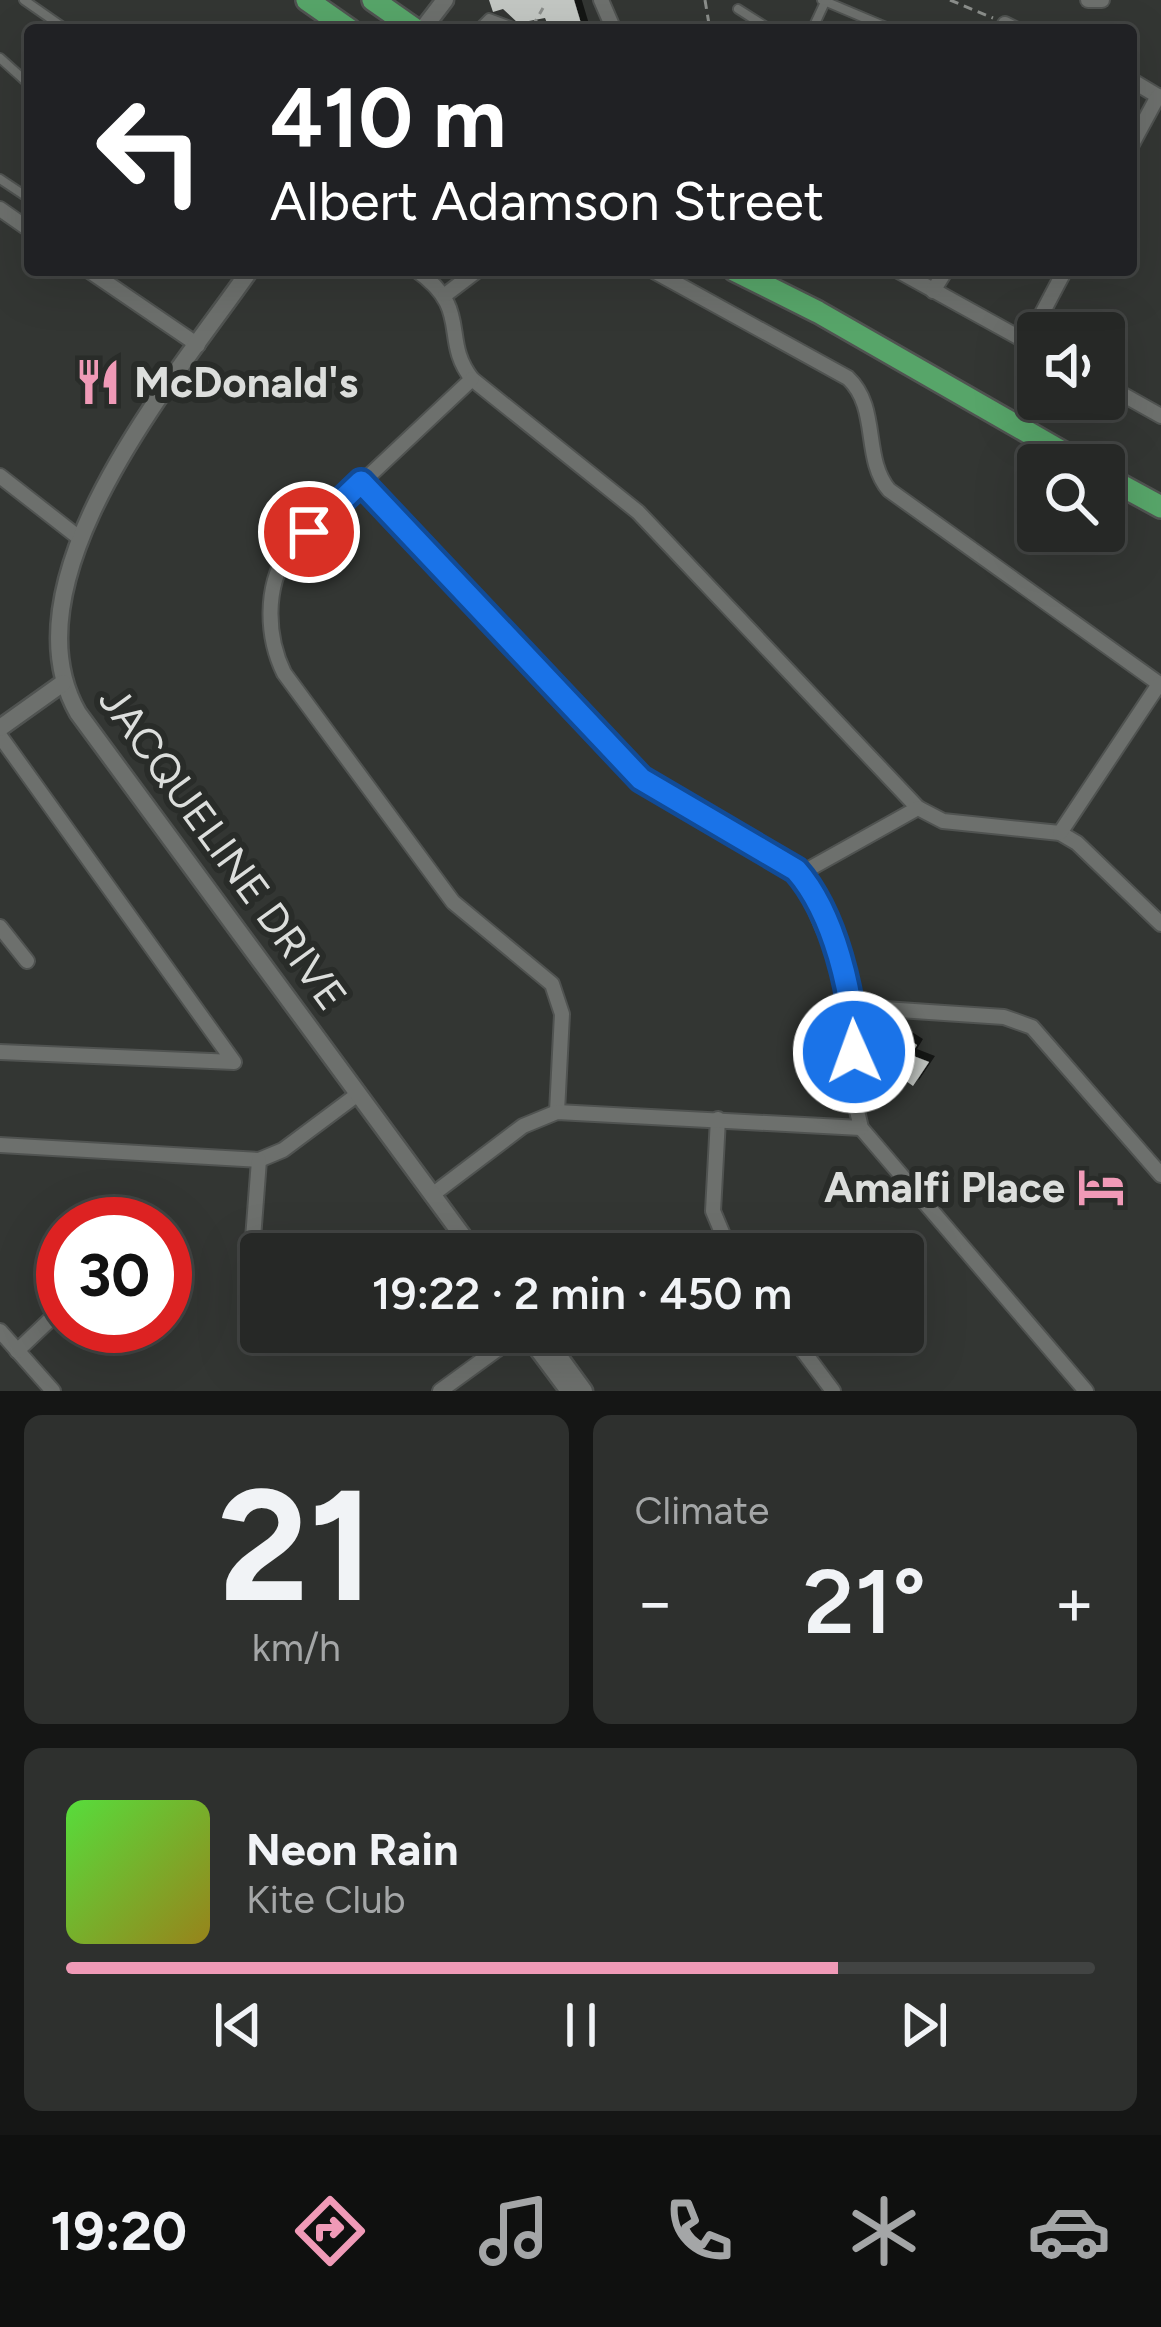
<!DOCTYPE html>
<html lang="en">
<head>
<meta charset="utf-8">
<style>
  body { margin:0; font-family:Figtree,sans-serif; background:#2e302e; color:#f1f3f6; height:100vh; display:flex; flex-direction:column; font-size:45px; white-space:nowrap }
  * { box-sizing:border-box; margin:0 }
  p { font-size:39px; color:#a4a6a7 }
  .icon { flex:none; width:66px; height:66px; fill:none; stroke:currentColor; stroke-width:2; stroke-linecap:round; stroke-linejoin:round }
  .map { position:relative; height:1391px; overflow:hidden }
  .panel { display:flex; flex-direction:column; gap:24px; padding:24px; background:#151615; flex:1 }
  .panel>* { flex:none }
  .guide { position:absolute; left:24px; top:24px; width:1113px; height:252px; border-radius:12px; box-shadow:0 12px 48px #0002,0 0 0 3px #424443; background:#202124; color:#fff; overflow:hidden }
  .controls { position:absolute; left:1017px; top:312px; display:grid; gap:24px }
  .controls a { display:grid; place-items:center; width:108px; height:108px; border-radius:12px; background:#262826; box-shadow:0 12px 48px #0002,0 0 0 3px #424443; font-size:60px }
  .speed { position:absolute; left:36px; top:1197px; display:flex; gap:24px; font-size:60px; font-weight:700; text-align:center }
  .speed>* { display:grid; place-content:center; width:156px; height:156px; border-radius:50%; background:#262826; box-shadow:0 12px 48px #0002,0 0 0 3px #424443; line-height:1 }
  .speed .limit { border:18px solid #d22; background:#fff; color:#111 }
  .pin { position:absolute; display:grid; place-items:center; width:102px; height:102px; color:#fff; margin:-51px; border:6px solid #fff; border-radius:50%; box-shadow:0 3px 12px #0007 }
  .me { position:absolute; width:132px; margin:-66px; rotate:358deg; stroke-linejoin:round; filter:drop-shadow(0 0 9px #0008) }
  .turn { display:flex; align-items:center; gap:42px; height:252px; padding:0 48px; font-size:54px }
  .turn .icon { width:156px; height:156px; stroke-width:2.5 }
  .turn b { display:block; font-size:84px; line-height:102px }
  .big { font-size:90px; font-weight:600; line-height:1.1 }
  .panel .card { flex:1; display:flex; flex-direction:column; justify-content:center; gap:18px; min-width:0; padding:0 42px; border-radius:18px; background:#2e302e }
  .panel .dial { align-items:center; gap:0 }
  .dial b { font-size:156px; line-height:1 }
  .song { display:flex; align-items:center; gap:36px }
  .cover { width:144px; height:144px; border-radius:18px; background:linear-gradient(135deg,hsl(110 70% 55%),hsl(50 70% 35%)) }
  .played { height:12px; border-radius:6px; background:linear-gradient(90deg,#f09ab7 75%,#424443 75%) }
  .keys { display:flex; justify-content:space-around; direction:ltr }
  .heat { display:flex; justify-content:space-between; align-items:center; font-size:66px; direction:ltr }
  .panel .tiles { flex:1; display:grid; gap:24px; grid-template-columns:1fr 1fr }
  .card:last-child { grid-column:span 2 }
  .trip { position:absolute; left:240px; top:1233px; width:684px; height:120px; border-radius:12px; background:#262826; box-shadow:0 12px 48px #0002,0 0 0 3px #424443; font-weight:600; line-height:120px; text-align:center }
  .tabs { display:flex; height:192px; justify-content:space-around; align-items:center; background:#0f100f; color:#a4a6a7 }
  .tabs .icon { width:84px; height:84px }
  .tabs .active { color:#f09ab7 }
  .tabs b { font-size:54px; color:#f1f3f6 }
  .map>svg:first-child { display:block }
</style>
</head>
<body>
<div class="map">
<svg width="1161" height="1391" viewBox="0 0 1161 1391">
  <defs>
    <filter id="shadow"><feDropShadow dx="6" dy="-6" stdDeviation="0" flood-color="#0009"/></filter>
  </defs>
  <rect width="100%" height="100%" fill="#333633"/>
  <g fill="#c3c7c3" filter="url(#shadow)">
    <path d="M489,0H574L583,30H550L545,18L518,23L503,9L493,12Z"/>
    <path d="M906,1038L917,1045L911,1055L929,1062L913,1086L899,1076L893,1084L880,1071L888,1059L880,1054L889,1039L901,1046Z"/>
  </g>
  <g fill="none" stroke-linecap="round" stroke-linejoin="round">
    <defs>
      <g id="service">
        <path d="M24,0L67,30"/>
        <path d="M822,0L886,27"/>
        <path d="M738,9L771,30"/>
        <path d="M477,30L489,18L521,30"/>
        <path d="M812,30L826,0"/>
        <path d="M0,58L30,85"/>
        <path d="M0,179L30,199"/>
      </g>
      <g id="minor">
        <path d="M601,0L614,30"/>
        <path d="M1088,0H1102"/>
        <path d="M1005,24L1017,30"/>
        <path d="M1131,80L1161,98"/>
        <path d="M1131,146L1158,96"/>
        <path d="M0,209L30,230"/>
        <path d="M88,270L198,345"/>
        <path d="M416,270C473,310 440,338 472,379L638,512L918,808L943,821L1060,833L1077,843L1161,924"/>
        <path d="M652,270L848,378C880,408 862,458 889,490L1161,685"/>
        <path d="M897,270L1038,348"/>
        <path d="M933,291L946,270"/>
        <path d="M445,295L478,270"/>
        <path d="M1027,342L1065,270"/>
        <path d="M472,379L287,553C265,588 266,636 284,673L453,902L552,984L562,1014L557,1112"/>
        <path d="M1104,384L1161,416"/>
        <path d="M0,476L78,537"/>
        <path d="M361,482L641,779L800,874L852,994L855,1102L861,1128L1086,1391"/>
        <path d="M0,736L234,1062L0,1052"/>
        <path d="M1060,833L1159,684"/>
        <path d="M800,874L918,808"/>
        <path d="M0,927L27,961"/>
        <path d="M854,1007L1004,1017L1032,1027L1161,1175"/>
        <path d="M718,1119L713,1211L731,1254"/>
        <path d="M0,1145L259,1160L283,1150L358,1094"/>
        <path d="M432,1195L523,1126L557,1112L861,1128"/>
        <path d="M250,1278L259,1160"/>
        <path d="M0,1331L53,1391"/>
        <path d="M789,1332L833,1391"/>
        <path d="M17,1351L57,1313"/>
        <path d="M440,1391L521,1332"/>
      </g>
      <g id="tertiary">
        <path d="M422,30L445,0"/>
        <path d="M250,270C177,375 1,579 78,713L476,1254"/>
        <path d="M0,728L63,683"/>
        <path d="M525,1332L569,1391"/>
        <path d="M541,1332L584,1391"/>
      </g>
      <g id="primary">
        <path d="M307,0L350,30"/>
        <path d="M373,0L416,30"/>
        <path d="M734,270L818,312L1085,465"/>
        <path d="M1104,476L1161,507"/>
      </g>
    </defs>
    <use href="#service" stroke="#505351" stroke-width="12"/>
    <use href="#minor" stroke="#505351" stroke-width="18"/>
    <use href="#tertiary" stroke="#505351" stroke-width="21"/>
    <use href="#primary" stroke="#505351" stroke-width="26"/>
    <g stroke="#8b8e8b" stroke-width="3" stroke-dasharray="9 6" stroke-linecap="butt">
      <path d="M705,0L710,30"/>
      <path d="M950,0L993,18"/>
      <path d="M532,27L543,8"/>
    </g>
    <use href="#service" stroke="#6d706d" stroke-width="8"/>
    <use href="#minor" stroke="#6d706d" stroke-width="14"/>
    <use href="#tertiary" stroke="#6d706d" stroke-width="16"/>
    <use href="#primary" stroke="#57a569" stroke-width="21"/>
  </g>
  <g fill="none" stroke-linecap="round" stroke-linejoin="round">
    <defs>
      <path id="route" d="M309,532L361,482L641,779L796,870C834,913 854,996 854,1052"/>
    </defs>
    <use href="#route" stroke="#114b97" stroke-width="30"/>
    <use href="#route" stroke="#1a73e8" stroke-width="21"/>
  </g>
  <defs>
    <symbol id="restaurant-bare" viewBox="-9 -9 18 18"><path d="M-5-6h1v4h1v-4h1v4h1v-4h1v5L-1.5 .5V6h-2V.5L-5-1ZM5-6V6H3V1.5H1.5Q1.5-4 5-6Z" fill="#f09ab7" stroke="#292c29" stroke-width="2.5" paint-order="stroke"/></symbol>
    <symbol id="hotel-bare" viewBox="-9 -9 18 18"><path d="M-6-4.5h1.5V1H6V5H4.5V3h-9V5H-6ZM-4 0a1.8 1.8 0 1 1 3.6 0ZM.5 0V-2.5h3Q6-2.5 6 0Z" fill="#f09ab7" stroke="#292c29" stroke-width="2.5" paint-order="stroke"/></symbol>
  </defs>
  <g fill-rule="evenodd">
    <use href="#restaurant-bare" x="65" y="349" width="66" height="66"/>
    <use href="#hotel-bare" x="1068" y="1154" width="66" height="66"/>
  </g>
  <g text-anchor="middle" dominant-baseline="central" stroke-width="12" stroke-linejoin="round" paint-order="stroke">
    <g font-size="42" font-weight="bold" fill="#dcdedc" stroke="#292c29" text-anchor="start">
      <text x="134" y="382">McDonald's</text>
      <text x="1065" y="1187" text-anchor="end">Amalfi Place</text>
    </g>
    <g font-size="42" fill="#dcdedc" stroke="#292c29">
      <text transform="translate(223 848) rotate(54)">JACQUELINE DRIVE</text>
    </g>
  </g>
</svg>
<div class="controls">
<a><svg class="icon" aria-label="sound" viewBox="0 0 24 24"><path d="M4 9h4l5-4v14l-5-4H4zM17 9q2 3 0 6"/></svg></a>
<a><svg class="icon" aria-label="search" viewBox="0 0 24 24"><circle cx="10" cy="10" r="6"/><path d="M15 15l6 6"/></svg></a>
</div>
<div class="speed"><div class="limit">30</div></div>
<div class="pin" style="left:309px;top:532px;background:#d93025"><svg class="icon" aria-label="arrive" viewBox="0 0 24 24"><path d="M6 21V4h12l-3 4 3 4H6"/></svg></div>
<svg class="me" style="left:854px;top:1052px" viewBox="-20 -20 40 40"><circle r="17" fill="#1a73e8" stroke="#fff" stroke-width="3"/><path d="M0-11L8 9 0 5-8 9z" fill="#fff"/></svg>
<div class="trip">19:22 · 2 min · 450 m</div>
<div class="guide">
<div class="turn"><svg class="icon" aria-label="left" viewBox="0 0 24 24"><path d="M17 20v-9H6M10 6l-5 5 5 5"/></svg><div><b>410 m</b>Albert Adamson Street</div></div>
</div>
</div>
<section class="panel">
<div class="tiles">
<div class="card dial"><b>21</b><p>km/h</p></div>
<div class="card"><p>Climate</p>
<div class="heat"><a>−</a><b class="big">21°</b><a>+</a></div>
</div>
<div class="card">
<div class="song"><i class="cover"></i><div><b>Neon Rain</b><p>Kite Club</p></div></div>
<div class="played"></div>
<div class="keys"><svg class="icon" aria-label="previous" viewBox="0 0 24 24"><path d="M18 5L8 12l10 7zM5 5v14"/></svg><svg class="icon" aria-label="pause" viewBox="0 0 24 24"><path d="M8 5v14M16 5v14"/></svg><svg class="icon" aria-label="next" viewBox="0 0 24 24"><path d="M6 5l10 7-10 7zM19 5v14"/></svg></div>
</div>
</div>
</section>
<nav class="tabs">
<b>19:20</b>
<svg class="icon active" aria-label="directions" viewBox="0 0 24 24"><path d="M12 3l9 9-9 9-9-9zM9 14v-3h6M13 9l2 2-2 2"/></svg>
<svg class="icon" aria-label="music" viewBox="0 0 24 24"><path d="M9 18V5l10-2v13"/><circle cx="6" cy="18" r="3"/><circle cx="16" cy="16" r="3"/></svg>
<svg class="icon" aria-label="phone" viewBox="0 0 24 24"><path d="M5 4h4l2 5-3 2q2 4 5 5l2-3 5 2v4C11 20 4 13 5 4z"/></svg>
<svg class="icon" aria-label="climate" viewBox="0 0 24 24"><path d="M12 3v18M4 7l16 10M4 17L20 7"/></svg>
<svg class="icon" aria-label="car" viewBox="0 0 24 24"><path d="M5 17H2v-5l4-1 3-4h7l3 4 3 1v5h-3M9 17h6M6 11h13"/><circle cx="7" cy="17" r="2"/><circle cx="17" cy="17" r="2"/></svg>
</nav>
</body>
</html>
